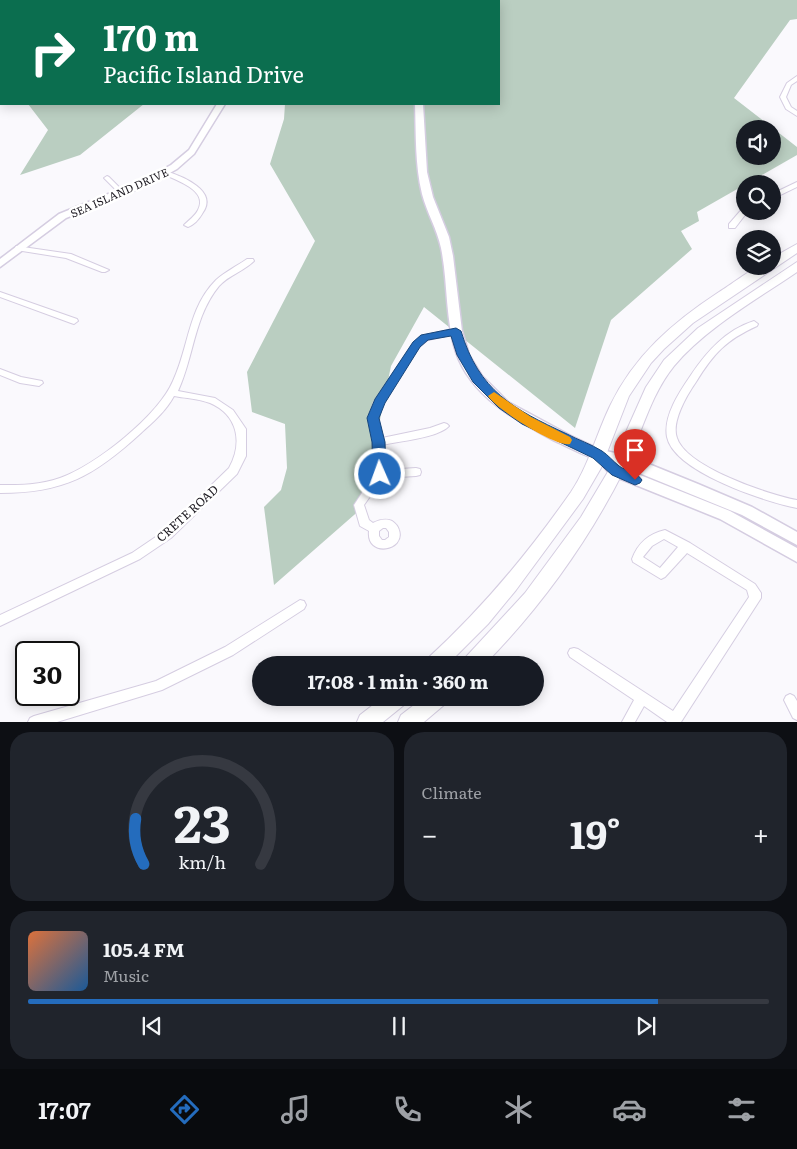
<!DOCTYPE html>
<html lang="en">
<head>
<meta charset="utf-8">
<style>
  body { margin:0; font-family:Literata,serif; background:#20242c; color:#f1f3f6; height:100vh; display:flex; flex-direction:column; font-size:19px; white-space:nowrap }
  * { box-sizing:border-box; margin:0 }
  p { font-size:16px; color:#9ea1a6 }
  .icon { flex:none; width:28px; height:28px; fill:none; stroke:currentColor; stroke-width:2; stroke-linecap:round; stroke-linejoin:round }
  .map { position:relative; height:722px; overflow:hidden }
  .panel { display:flex; flex-direction:column; gap:10px; padding:10px; background:#0d0f14; flex:1 }
  .panel>* { flex:none }
  .hud { position:absolute; left:0px; top:0px; width:500px; height:105px; box-shadow:0 2px 12px #0003; background:#0b6e4f; color:#fff; overflow:hidden }
  .controls { position:absolute; left:736px; top:120px; display:grid; gap:10px }
  .controls a { display:grid; place-items:center; width:45px; height:45px; border-radius:50%; background:#171b24; box-shadow:0 2px 12px #0003; font-size:25px }
  .speed { position:absolute; left:15px; top:641px; display:flex; gap:10px; font-size:25px; font-weight:700; text-align:center }
  .speed>* { display:grid; place-content:center; width:65px; height:65px; border-radius:50%; background:#171b24; box-shadow:0 2px 12px #0003; line-height:1 }
  .speed .limit { border:2px solid #111; border-radius:8px; background:#fff; color:#111 }
  .pin { position:absolute; display:grid; place-items:center; width:42px; height:42px; color:#fff; margin:-51px -21px; border-radius:50% 50% 50% 0; rotate:-45deg; box-shadow:0 0 5px #0007 }
  .pin .icon { rotate:45deg }
  .me { position:absolute; width:55px; margin:-28px; rotate:358deg; stroke-linejoin:round; filter:drop-shadow(0 0 4px #0008) }
  .turn { display:flex; align-items:center; gap:18px; height:105px; padding:0 20px; font-size:22px }
  .turn .icon { width:65px; height:65px; stroke-width:2.5 }
  .turn b { display:block; font-size:35px; line-height:42px }
  .big { font-size:38px; font-weight:700; line-height:1.1 }
  .panel .widget { flex:1; display:flex; flex-direction:column; justify-content:center; gap:8px; min-width:0; padding:0 18px; border-radius:20px; background:#20242c }
  .panel .dial { align-items:center; gap:0 }
  .dial svg { height:130px; overflow:visible; fill:none; stroke:#363941; stroke-width:7; stroke-linecap:round; text-anchor:middle }
  .dial text { fill:#f1f3f6; stroke:none }
  .song { display:flex; align-items:center; gap:15px }
  .cover { width:60px; height:60px; border-radius:8px; background:linear-gradient(135deg,hsl(20 70% 55%),hsl(210 70% 35%)) }
  .played { height:5px; border-radius:2px; background:linear-gradient(90deg,#246cbd 85%,#363941 85%) }
  .keys { display:flex; justify-content:space-around; direction:ltr }
  .heat { display:flex; justify-content:space-between; align-items:center; font-size:28px; direction:ltr }
  .panel .tiles { flex:1; display:grid; gap:10px; grid-template-columns:1fr 1fr }
  .widget:last-child { grid-column:span 2 }
  .trip { position:absolute; left:252px; top:656px; width:292px; height:50px; border-radius:25px; background:#171b24; box-shadow:0 2px 12px #0003; font-weight:700; line-height:50px; text-align:center }
  .tabs { display:flex; height:80px; justify-content:space-around; align-items:center; background:#090b0e; color:#9ea1a6 }
  .tabs .icon { width:35px; height:35px }
  .tabs .on { color:#246cbd }
  .tabs b { font-size:22px; color:#f1f3f6 }
  .map>svg:first-child { display:block }
</style>
</head>
<body>
<div class="map">
<svg width="797" height="722" viewBox="0 0 797 722">
  <rect width="100%" height="100%" fill="#faf9fd"/>
  <g fill="#bacec1" fill-rule="evenodd">
    <path d="M0,0H255L256,1H1V68Z"/>
    <path d="M338,0H797V19L790,20L734,98L797,147V155L697,212L699,221L681,231L692,249L611,320L575,428L424,307L391,366L362,508L274,585L264,507L281,490L287,468L285,424L252,412L247,372L315,241L270,164L284,119L285,104H499V1H336ZM745,129H772V156H745Z"/>
    <path d="M28,104H144L80,155L20,175L48,130Z"/>
  </g>
  <g fill="none" stroke-linecap="round" stroke-linejoin="round">
    <defs>
      <g id="minor">
        <path d="M298,0H303V1H299Z"/>
        <path d="M797,76V81L791,85L786,97L791,107L797,111V116L786,109L780,97L787,83Z"/>
        <path d="M165,171C182,176 220,191 202,214C199,219 194,225 188,227L184,225C189,220 195,216 198,210C209,190 175,180 163,174V172Z"/>
        <path d="M107,176L109,177L123,191V193H119L104,178Z"/>
        <path d="M797,182V187L772,199V194Z"/>
        <path d="M742,209H745V211H748L735,228H729V224Z"/>
        <path d="M16,246L71,254L109,270L105,272H102L66,258L16,250L15,248Z"/>
        <path d="M247,259H253L254,261C244,271 229,275 219,286C194,316 194,357 178,391L215,398L233,410L246,429V456L237,474L171,538L140,559L0,626V615L132,553L163,532L229,468C243,443 238,415 210,403C199,399 185,398 174,396C166,411 153,422 141,433C94,476 64,493 0,493V485C20,485 41,485 60,478C96,465 158,416 173,381C189,347 188,308 216,280C225,272 237,266 247,259Z"/>
        <path d="M0,292L77,319L78,321L74,324L71,323L0,297Z"/>
        <path d="M754,321L758,324L757,326C726,340 714,353 696,382C687,395 671,422 677,438C686,467 769,495 797,500V508C766,502 674,472 667,437C663,416 680,391 691,375C707,351 726,330 754,321Z"/>
        <path d="M456,328L459,329L460,331L459,333L428,340L419,347L383,402L378,418L382,438L430,428L444,423L447,424L449,426C438,438 399,441 383,445L385,470L416,468L420,469L421,472L420,475L416,476L383,478L364,505L369,520L373,523C379,520 385,518 392,521C395,523 398,526 399,530C406,551 366,558 369,531L360,526L354,505L375,473L373,442L368,418L374,402L413,343L422,336ZM383,528H386L389,532V537L385,540H382L379,536V531Z"/>
        <path d="M0,369L21,377L42,381L43,383L39,386L20,383L0,375Z"/>
        <path d="M665,530L690,543L755,584L761,593V598L681,722H667L644,706L635,722H622L634,700L570,657L568,653L570,649L574,648L578,649L673,711L749,597L747,590L687,553L665,577L661,579L633,562L632,559C638,543 648,534 665,530ZM664,539L678,547L660,568L643,557L652,546Z"/>
        <path d="M300,600L304,601L306,605L304,609L233,655L162,690L57,722H28L30,718L34,716L156,681L225,647Z"/>
        <path d="M790,694L794,696L797,701V720L793,718L784,700L786,696Z"/>
      </g>
      <path id="tertiary" d="M217,104H225L194,154L177,169L150,184L66,218L0,267V259L59,214L143,180L171,165L189,150Z"/>
      <g id="secondary">
        <rect x="460" y="0" width="6" height="1"/>
        <path d="M415,104H423L427,172L433,197L449,237L453,256L462,331L469,355L482,376L508,402L571,436L601,450L629,456L698,484L752,507L797,532V545L742,515L617,464L640,475L730,511L797,548V562L720,519L611,475L602,465L604,461C587,458 571,448 555,441C517,421 471,397 456,352C445,319 448,282 441,248C437,229 427,213 422,194C415,165 416,134 415,104Z"/>
      </g>
      <g id="primary">
        <path d="M797,244V253L693,323L664,349L651,363L629,396L601,468L583,499L516,590L488,624L447,665H424L427,659C482,609 529,552 571,492C589,465 596,435 610,406C634,356 673,322 719,292C728,287 752,268 761,266C764,265 769,266 772,266V258Z"/>
        <path d="M797,262V272C756,300 706,328 674,366C649,397 641,437 623,472C587,543 540,608 484,665H461L464,659L525,593L581,517L609,470L646,387L664,360L698,328Z"/>
        <path d="M382,698H407L404,705L383,722H357L360,715Z"/>
        <path d="M423,698H447L444,705L424,722H398L401,715Z"/>
      </g>
    </defs>
    <use href="#minor" stroke="#d5cde1" stroke-width="2"/>
    <use href="#tertiary" stroke="#d5cde1" stroke-width="3"/>
    <use href="#secondary" stroke="#d5cde1" stroke-width="3"/>
    <use href="#primary" stroke="#d5cde1" stroke-width="2"/>
    <use href="#minor" fill="#fff" fill-rule="evenodd"/>
    <use href="#tertiary" fill="#fff" fill-rule="evenodd"/>
    <use href="#secondary" fill="#fff" fill-rule="evenodd"/>
    <use href="#primary" fill="#fff" fill-rule="evenodd"/>
  </g>
  <path fill="#246cbd" stroke="#17467b" d="M456,328L461,331C479,391 513,409 567,434C578,440 591,444 602,451C608,455 613,461 619,466C626,471 637,472 642,480L640,483L635,485L612,475L593,458L522,424L499,408L473,382L457,355L451,336L428,340L420,347L385,403L379,418L385,442L386,474L384,477H375L373,474L372,442L367,418L375,399L413,342L421,335Z"/>
  <path fill="#f59e0b" d="M494,392L531,417L570,437L572,440L570,444C557,448 496,409 488,396Z"/>
  <g text-anchor="middle" dominant-baseline="central" stroke-width="5" stroke-linejoin="round" paint-order="stroke">
    <g font-size="11" fill="#1c1920" stroke="#fff">
      <text transform="translate(119 192) rotate(-24)">SEA ISLAND DRIVE</text>
    </g>
    <g font-size="12" fill="#1c1920" stroke="#fff">
      <text transform="translate(187 513) rotate(-42)">CRETE ROAD</text>
    </g>
  </g>
</svg>
<div class="controls">
<a><svg class="icon" aria-label="sound" viewBox="0 0 24 24"><path d="M4 9h4l5-4v14l-5-4H4zM17 9q2 3 0 6"/></svg></a>
<a><svg class="icon" aria-label="search" viewBox="0 0 24 24"><circle cx="10" cy="10" r="6"/><path d="M15 15l6 6"/></svg></a>
<a><svg class="icon" aria-label="layers" viewBox="0 0 24 24"><path d="M12 4l9 5-9 5-9-5zM3 14l9 5 9-5"/></svg></a>
</div>
<div class="speed"><div class="limit">30</div></div>
<div class="pin" style="left:635px;top:480px;background:#d93025"><svg class="icon" aria-label="arrive" viewBox="0 0 24 24"><path d="M6 21V4h12l-3 4 3 4H6"/></svg></div>
<svg class="me" style="left:380px;top:474px" viewBox="-20 -20 40 40"><circle r="17" fill="#246cbd" stroke="#fff" stroke-width="3"/><path d="M0-11L8 9 0 5-8 9z" fill="#fff"/></svg>
<div class="trip">17:08 · 1 min · 360 m</div>
<div class="hud">
<div class="turn"><svg class="icon" aria-label="right" viewBox="0 0 24 24"><path d="M7 20v-9h11M14 6l5 5-5 5"/></svg><div><b>170 m</b>Pacific Island Drive</div></div>
</div>
</div>
<section class="panel">
<div class="tiles">
<div class="widget dial"><svg viewBox="0 0 100 80">
<path d="M14 69A42 42 0 1 1 86 69"/>
<path d="M14 69A42 42 0 0 1 9 41" stroke="#246cbd"/>
<text x="50" y="56" font-size="32" font-weight="700">23</text>
<text x="50" y="72" font-size="11">km/h</text>
</svg></div>
<div class="widget"><p>Climate</p>
<div class="heat"><a>−</a><b class="big">19°</b><a>+</a></div>
</div>
<div class="widget">
<div class="song"><i class="cover"></i><div><b>105.4 FM</b><p>Music</p></div></div>
<div class="played"></div>
<div class="keys"><svg class="icon" aria-label="previous" viewBox="0 0 24 24"><path d="M18 5L8 12l10 7zM5 5v14"/></svg><svg class="icon" aria-label="pause" viewBox="0 0 24 24"><path d="M8 5v14M16 5v14"/></svg><svg class="icon" aria-label="next" viewBox="0 0 24 24"><path d="M6 5l10 7-10 7zM19 5v14"/></svg></div>
</div>
</div>
</section>
<nav class="tabs">
<b>17:07</b>
<svg class="icon on" aria-label="directions" viewBox="0 0 24 24"><path d="M12 3l9 9-9 9-9-9zM9 14v-3h6M13 9l2 2-2 2"/></svg>
<svg class="icon" aria-label="music" viewBox="0 0 24 24"><path d="M9 18V5l10-2v13"/><circle cx="6" cy="18" r="3"/><circle cx="16" cy="16" r="3"/></svg>
<svg class="icon" aria-label="phone" viewBox="0 0 24 24"><path d="M5 4h4l2 5-3 2q2 4 5 5l2-3 5 2v4C11 20 4 13 5 4z"/></svg>
<svg class="icon" aria-label="climate" viewBox="0 0 24 24"><path d="M12 3v18M4 7l16 10M4 17L20 7"/></svg>
<svg class="icon" aria-label="car" viewBox="0 0 24 24"><path d="M5 17H2v-5l4-1 3-4h7l3 4 3 1v5h-3M9 17h6M6 11h13"/><circle cx="7" cy="17" r="2"/><circle cx="17" cy="17" r="2"/></svg>
<svg class="icon" aria-label="filters" viewBox="0 0 24 24"><path d="M4 7h16M4 17h16"/><circle cx="9" cy="7" r="2"/><circle cx="15" cy="17" r="2"/></svg>
</nav>
</body>
</html>
